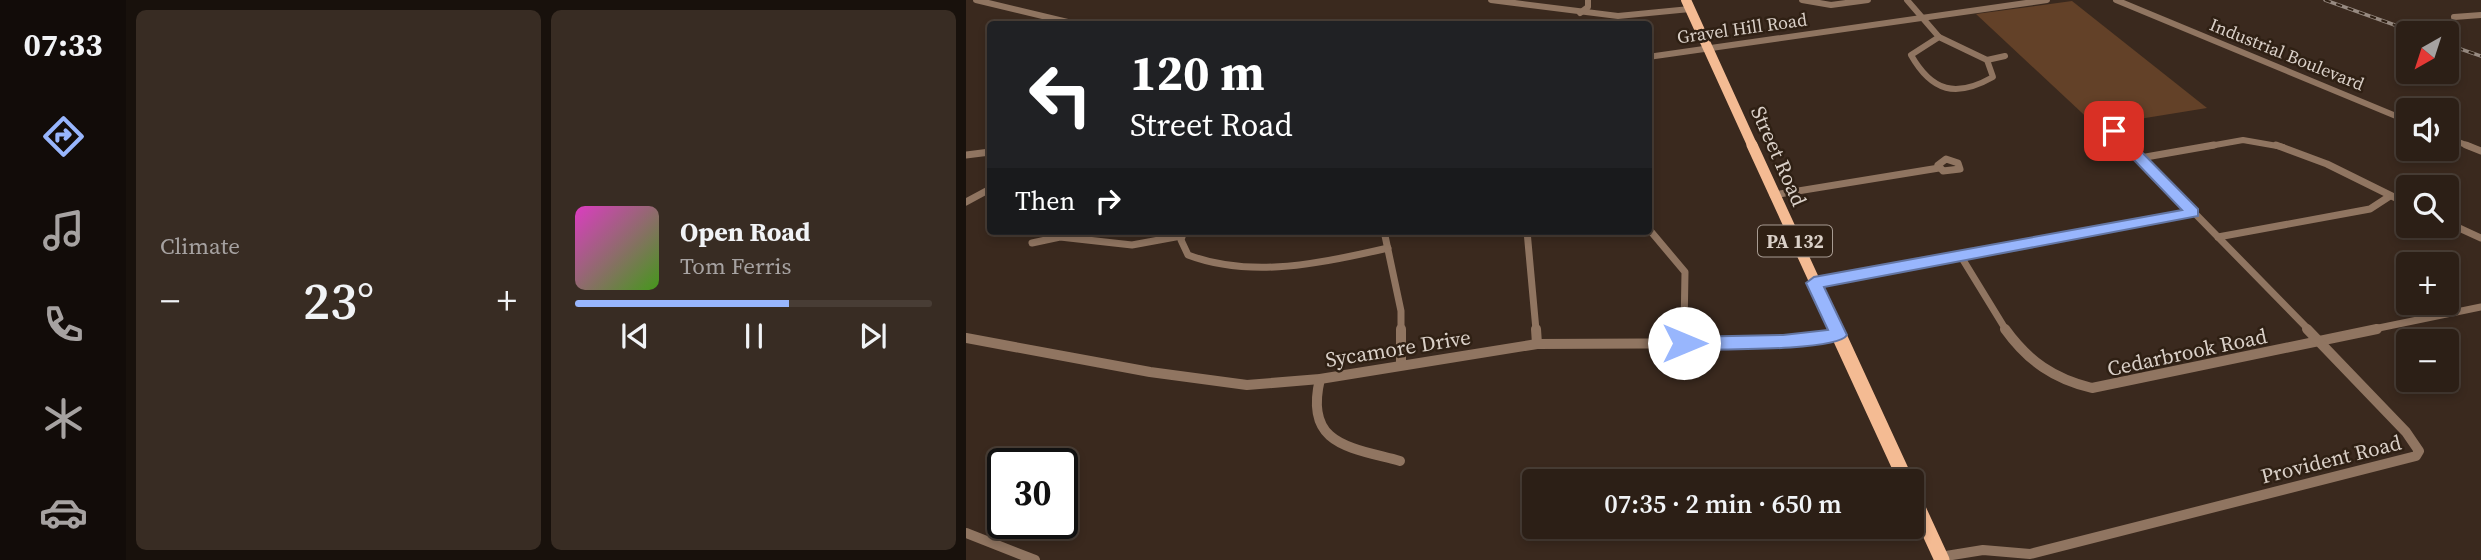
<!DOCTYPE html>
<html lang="en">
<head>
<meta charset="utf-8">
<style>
  body { margin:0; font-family:"Source Serif 4",serif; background:#382c23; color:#f1f3f6; height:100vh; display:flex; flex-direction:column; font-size:26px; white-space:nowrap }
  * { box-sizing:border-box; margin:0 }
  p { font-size:23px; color:#a6a2a1 }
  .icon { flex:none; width:38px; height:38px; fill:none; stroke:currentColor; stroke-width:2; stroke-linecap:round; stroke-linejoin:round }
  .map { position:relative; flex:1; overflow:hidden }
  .panel { display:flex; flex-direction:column; gap:10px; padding:10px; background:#18110c; width:840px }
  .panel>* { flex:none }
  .top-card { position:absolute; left:21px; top:21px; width:665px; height:214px; border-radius:7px; box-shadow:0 4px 10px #0003,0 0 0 2px #483d35; background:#202124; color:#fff; overflow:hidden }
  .needle { width:46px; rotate:219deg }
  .tools { position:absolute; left:1430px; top:21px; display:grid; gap:14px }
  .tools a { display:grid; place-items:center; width:63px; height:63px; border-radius:7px; background:#2c1f16; box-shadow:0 4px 10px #0003,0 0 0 2px #483d35; font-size:35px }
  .speed { position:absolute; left:21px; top:448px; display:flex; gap:14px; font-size:35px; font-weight:700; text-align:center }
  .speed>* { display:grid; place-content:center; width:91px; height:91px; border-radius:50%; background:#2c1f16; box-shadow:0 4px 10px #0003,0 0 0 2px #483d35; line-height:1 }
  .speed .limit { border:4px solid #111; border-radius:10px; background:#fff; color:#111 }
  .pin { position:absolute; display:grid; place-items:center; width:60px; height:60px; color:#fff; margin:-30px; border-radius:14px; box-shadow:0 4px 10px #0006 }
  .me { position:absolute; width:77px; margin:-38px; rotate:90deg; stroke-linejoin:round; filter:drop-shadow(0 0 5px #0008) }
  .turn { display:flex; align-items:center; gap:24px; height:147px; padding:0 28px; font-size:32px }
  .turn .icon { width:91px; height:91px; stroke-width:2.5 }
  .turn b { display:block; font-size:49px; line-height:60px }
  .then { display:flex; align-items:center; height:66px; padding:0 28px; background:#0003; gap:14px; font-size:26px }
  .big { font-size:52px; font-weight:600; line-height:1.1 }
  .panel .tile { flex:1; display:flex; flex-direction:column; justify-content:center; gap:10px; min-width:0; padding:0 24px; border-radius:10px; background:#382c23 }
  .song { display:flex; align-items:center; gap:21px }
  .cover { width:84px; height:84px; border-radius:10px; background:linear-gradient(135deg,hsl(310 70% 55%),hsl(100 70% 35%)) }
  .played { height:7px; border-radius:4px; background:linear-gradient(90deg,#98b6fd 60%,#483d35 60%) }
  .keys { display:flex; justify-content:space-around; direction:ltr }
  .heat { display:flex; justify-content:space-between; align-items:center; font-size:38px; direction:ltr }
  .panel .tiles { flex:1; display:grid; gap:10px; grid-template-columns:repeat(2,1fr) }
  .trip { position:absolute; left:556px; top:469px; width:402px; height:70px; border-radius:7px; background:#2c1f16; box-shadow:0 4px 10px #0003,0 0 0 2px #483d35; font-weight:600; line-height:70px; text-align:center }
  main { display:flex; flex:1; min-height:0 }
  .menu { display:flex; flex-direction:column; width:126px; justify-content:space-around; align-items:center; background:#120c09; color:#a6a2a1 }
  .menu .icon { width:49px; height:49px }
  .menu .selected { color:#98b6fd }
  .menu b { font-size:32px; color:#f1f3f6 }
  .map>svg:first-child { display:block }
</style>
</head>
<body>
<main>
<nav class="menu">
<b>07:33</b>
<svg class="icon selected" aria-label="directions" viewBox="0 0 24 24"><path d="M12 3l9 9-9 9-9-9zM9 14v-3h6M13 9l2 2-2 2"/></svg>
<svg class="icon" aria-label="music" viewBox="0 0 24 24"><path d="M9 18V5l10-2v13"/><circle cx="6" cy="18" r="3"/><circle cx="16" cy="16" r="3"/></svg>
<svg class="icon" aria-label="phone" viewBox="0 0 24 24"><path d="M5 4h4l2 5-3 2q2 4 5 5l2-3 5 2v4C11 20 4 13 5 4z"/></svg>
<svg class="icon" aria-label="climate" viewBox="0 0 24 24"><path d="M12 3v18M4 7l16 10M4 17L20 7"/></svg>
<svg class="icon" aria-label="car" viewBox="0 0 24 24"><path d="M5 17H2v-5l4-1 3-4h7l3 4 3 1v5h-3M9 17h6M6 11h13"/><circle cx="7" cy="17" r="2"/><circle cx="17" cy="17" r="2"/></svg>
</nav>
<section class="panel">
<div class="tiles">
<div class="tile"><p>Climate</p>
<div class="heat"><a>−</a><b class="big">23°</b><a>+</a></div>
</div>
<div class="tile">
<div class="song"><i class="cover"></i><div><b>Open Road</b><p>Tom Ferris</p></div></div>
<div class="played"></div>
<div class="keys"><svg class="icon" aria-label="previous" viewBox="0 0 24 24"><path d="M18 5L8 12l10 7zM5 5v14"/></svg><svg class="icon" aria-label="pause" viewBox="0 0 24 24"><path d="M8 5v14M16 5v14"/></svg><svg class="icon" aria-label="next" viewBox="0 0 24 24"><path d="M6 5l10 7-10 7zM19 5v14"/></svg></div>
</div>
</div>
</section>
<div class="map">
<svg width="1515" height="560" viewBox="0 0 1515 560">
  <rect width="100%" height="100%" fill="#3a291e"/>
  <path fill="#634128" d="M1106,1L1241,108L1130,126L1010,14Z"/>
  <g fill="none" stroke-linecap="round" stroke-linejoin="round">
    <g stroke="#907561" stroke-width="6">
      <path d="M10,0L110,24"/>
      <path d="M525,0L652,16L724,9"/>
      <path d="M836,0L865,5L902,0"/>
      <path d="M941,0L973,37"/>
      <path d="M1150,0L1442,121"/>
      <path d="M614,13L622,7V0"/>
      <path d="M1488,17L1515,15"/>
      <path d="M973,37L1021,60L1027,77C990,98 966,92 945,55Z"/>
      <path d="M682,57L1081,0"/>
      <path d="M1021,60L1039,56"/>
      <path d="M1148,131L1163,147"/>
      <path d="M1480,137L1505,147"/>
      <path d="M1238,147L1277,140L1317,147"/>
    </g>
    <g stroke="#907561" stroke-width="7">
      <path d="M1162,145L1343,330"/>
      <path d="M1310,145L1361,164L1442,204"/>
      <path d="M1500,145L1515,151"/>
      <path d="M0,155L24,152"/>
      <path d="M1174,158L1248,145"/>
      <path d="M980,159L992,163L994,169L977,171L972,165Z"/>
      <path d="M807,195L973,168"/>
      <path d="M0,202L24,189"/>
      <path d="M1480,222L1515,238"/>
      <path d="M682,228L719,272L718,330"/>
      <path d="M218,231L215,240L222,255C285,279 358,263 422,248"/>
      <path d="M418,231L435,311V330"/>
      <path d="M561,231L570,330"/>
      <path d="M1252,237L1404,209L1424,196"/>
      <path d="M66,243L94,237L166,245L215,236"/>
      <path d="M994,255L1040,330"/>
      <path d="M848,283L1227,213"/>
      <path d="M1403,330L1515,307"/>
    </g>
    <g stroke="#907561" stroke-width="10">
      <path d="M435,329V365"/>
      <path d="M570,329L571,344"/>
      <path d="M1039,329C1062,361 1088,379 1126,388L1411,329"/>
      <path d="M0,338L184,372L281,385L354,379L571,344L788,343L872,335"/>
      <path d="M718,343V329"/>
      <path d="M354,379C338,445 383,447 434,461"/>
      <path d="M0,533L69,560"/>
      <path d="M974,557L1017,550L1064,554L1450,456L1453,451L1440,432L1341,329"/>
    </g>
    <path stroke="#f4bb93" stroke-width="10" d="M720,0L787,147"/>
    <path stroke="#f4bb93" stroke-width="11" d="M786,145L871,330"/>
    <g stroke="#f4bb93" stroke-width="15">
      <path d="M870,329L940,481"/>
      <path d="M947,497L976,560"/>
    </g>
    <defs>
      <g id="rail">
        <path d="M1359,0L1451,33"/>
        <path d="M1480,44L1515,56"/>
      </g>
    </defs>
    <use href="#rail" stroke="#978a81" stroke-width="3.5"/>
    <use href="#rail" stroke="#2f2014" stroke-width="2" stroke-dasharray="6" stroke-linecap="butt"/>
  </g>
  <path fill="#98b6fd" stroke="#6376a4" stroke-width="2" d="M1143,128H1152L1232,209V216L858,287L881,335C871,352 742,349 718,350L709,343L718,337L817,335L862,330L840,283L848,277L1216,210L1143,134Z"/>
  <g text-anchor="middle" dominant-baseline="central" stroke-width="5" stroke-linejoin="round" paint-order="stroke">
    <g font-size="18" fill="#dad0c8" stroke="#2f2014">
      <text transform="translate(776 28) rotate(-8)">Gravel Hill Road</text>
      <text transform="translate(1321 54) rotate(22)">Industrial Boulevard</text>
    </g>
    <rect fill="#2f2014" stroke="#a79b92" stroke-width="2" x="792" y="225.5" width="74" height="31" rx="5"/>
    <g font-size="19" font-weight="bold" fill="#dad0c8">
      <text x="829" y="241">PA 132</text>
    </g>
    <g font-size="21" fill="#dad0c8" stroke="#2f2014">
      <text transform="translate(813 156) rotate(66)">Street Road</text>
      <text transform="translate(432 348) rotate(-9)">Sycamore Drive</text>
      <text transform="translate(1221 352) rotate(-12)">Cedarbrook Road</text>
      <text transform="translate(1365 459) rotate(-14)">Provident Road</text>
    </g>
  </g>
</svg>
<div class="tools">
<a><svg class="needle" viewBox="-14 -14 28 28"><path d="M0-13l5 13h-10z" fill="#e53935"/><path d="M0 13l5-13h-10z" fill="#a6a2a1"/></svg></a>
<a><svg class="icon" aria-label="sound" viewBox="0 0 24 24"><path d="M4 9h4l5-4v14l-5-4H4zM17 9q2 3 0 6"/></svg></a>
<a><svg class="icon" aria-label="search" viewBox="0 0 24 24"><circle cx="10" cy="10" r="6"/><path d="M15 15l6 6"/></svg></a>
<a>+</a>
<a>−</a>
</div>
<div class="speed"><div class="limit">30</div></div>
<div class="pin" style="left:1148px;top:131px;background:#d93025"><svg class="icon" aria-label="arrive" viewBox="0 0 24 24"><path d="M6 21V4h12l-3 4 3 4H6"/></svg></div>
<svg class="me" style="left:718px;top:343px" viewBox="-20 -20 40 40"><circle r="19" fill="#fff"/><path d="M0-13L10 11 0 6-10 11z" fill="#98b6fd"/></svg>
<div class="trip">07:35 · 2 min · 650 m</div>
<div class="top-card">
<div class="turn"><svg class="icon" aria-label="left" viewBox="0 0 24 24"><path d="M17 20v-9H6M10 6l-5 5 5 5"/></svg><div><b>120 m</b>Street Road</div></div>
<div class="then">Then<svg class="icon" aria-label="right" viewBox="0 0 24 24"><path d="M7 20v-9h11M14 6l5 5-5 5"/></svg></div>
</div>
</div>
</main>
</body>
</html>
